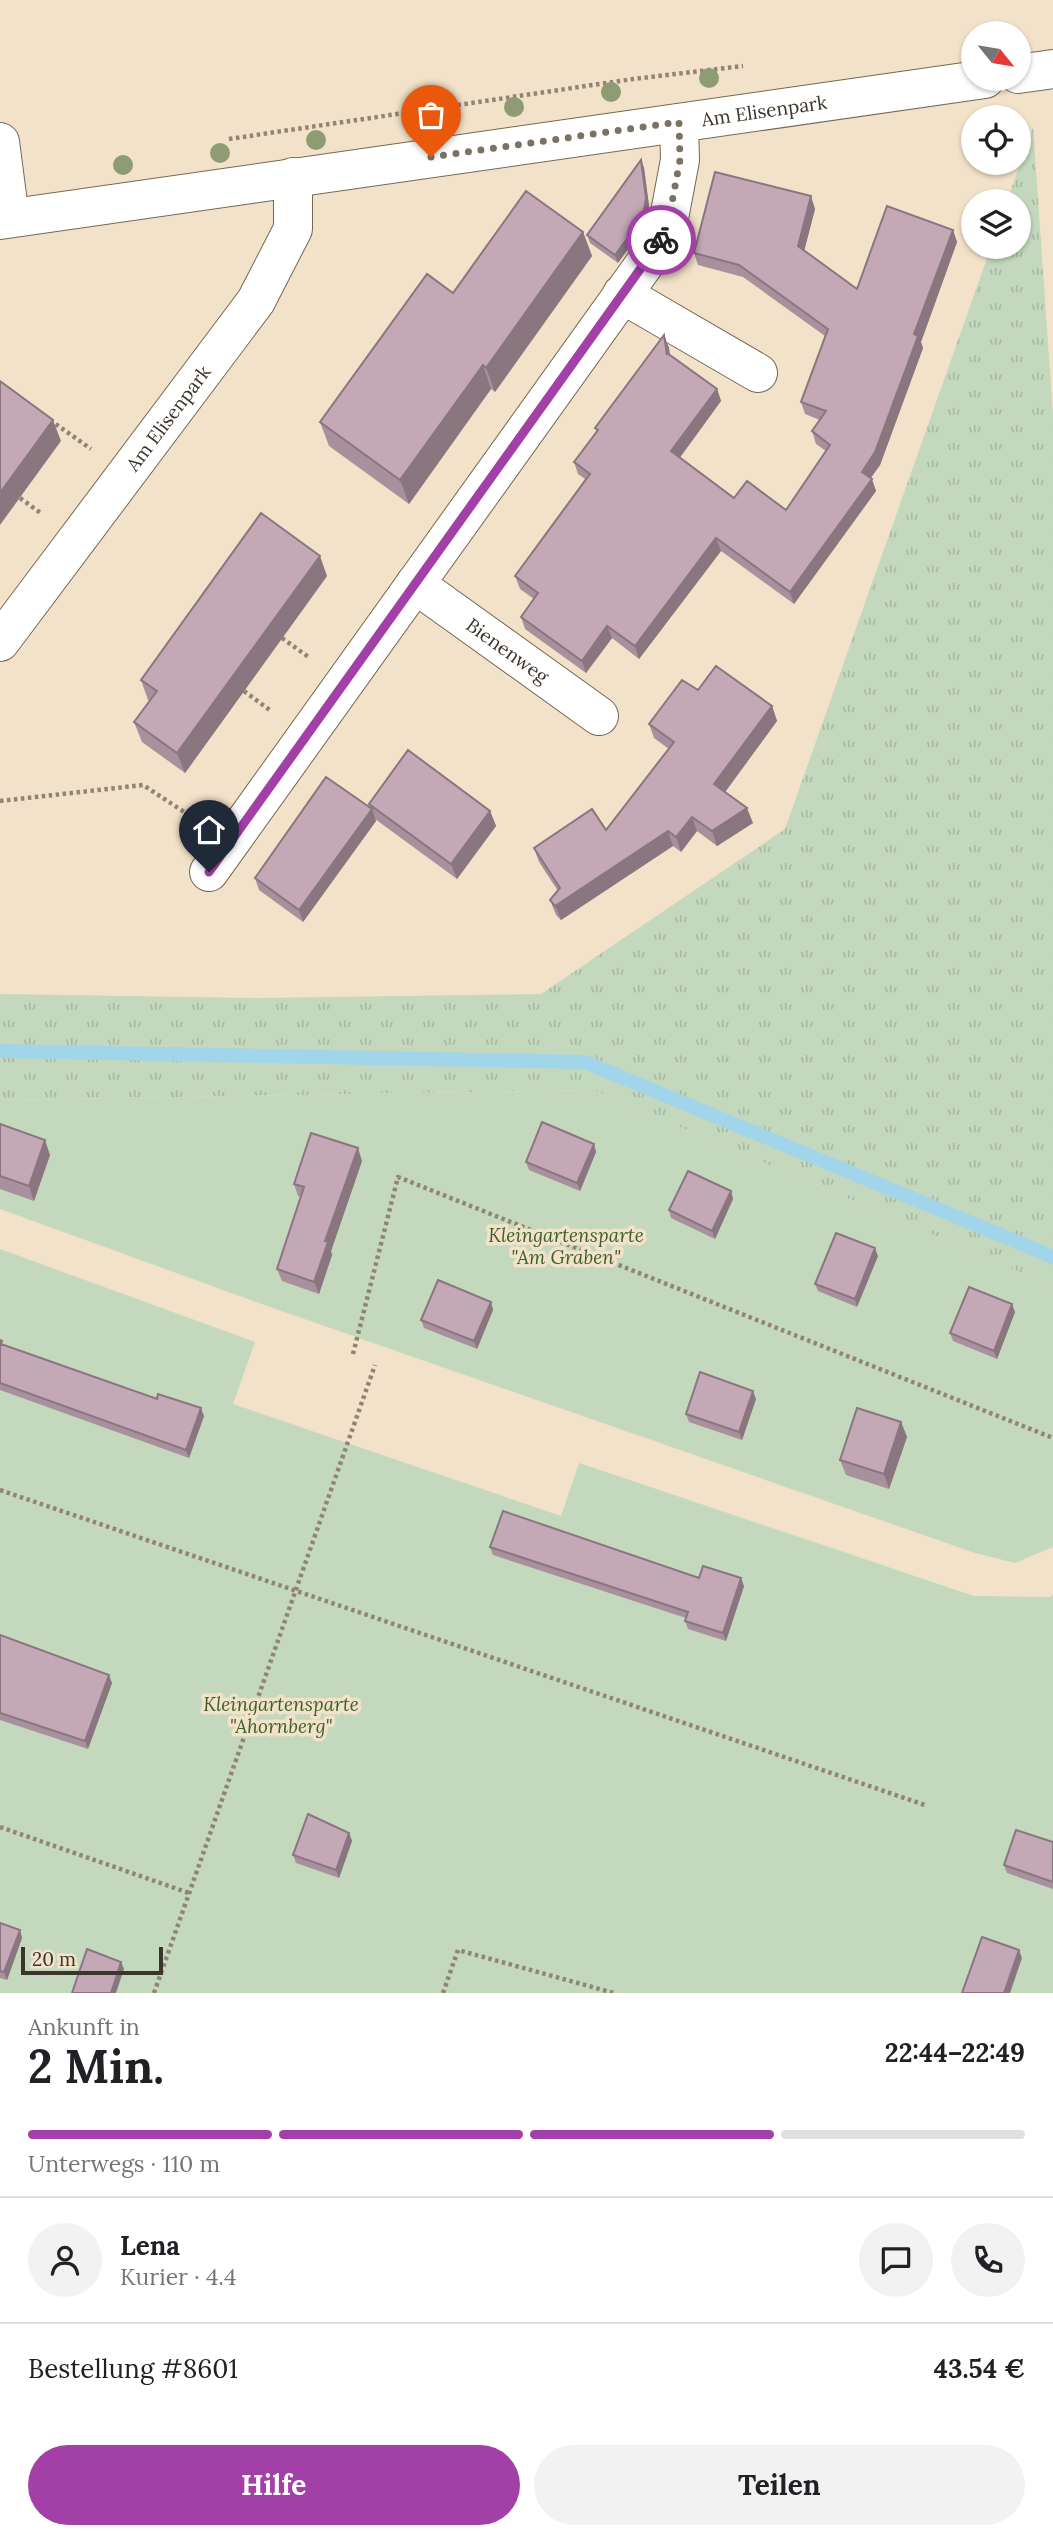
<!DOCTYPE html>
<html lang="de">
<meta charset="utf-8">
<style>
body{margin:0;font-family:Lora,serif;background:#f2f2f2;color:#202124;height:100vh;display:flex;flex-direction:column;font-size:26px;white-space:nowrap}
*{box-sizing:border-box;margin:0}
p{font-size:23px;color:#757577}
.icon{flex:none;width:38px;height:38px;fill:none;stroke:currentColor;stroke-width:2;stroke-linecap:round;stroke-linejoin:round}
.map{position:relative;height:1993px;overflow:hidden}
.drawer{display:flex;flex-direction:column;background:#fff;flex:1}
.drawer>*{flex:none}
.needle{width:46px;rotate:120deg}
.fabs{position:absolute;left:961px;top:21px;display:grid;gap:14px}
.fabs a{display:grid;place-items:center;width:70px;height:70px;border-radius:50%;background:#fff;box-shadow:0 2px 5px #0004;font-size:35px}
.scale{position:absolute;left:21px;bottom:18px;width:142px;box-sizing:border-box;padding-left:7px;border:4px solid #3c352b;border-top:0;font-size:19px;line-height:24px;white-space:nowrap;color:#3c352b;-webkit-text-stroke:5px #f2e2c9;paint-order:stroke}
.pin{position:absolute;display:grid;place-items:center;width:60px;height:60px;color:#fff;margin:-72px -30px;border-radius:50% 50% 50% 0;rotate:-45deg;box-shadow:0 0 7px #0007}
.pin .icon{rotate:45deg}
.courier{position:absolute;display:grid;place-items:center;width:70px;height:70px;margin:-35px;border:5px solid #a240a7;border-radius:50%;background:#fff;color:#222;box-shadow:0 2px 9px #0007}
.head em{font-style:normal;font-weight:800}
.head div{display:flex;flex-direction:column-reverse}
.head{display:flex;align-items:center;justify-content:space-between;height:119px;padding:0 28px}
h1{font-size:46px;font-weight:800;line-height:52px}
.bar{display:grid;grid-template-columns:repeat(4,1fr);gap:10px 7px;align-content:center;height:84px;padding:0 28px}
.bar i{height:9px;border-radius:5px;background:#e0e0e0}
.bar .on{background:#a240a7}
.bar p{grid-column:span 4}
.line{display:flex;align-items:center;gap:18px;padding:0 28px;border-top:2px solid #e0e0e0}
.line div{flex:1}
.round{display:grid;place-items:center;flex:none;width:74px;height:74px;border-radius:37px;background:#f2f2f2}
.button{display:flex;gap:14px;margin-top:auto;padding:14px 28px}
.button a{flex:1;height:80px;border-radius:42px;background:#a240a7;color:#fff;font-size:28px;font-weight:800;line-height:80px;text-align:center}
.button a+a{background:#f2f2f2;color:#202124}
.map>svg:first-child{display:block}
.grass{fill:url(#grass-tufts)}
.garden{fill:#c4d8bd}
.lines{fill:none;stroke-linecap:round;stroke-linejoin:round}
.stream{stroke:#a1d5e9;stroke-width:14}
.minor-casing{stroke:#766851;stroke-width:40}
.path{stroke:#908574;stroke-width:4.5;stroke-dasharray:3.5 3.5;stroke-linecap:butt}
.minor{stroke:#fff;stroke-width:38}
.tree{fill:#8e9b73}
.wall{fill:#a9909d}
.shaded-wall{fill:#89767f}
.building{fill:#c4a8b6;stroke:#89767f;stroke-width:2}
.done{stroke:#7c7262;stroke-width:7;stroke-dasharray:0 12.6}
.route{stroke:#a240a7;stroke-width:9}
.labels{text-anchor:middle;stroke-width:7;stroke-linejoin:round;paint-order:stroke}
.street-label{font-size:19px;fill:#3c352b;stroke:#f2e2c9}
.park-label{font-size:19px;font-style:italic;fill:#3c612d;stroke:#f2e2c9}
</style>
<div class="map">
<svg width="1053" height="1993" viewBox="0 0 1053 1993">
<defs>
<pattern id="grass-tufts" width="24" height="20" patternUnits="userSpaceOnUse" patternTransform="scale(1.75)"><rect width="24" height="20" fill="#c4d8bd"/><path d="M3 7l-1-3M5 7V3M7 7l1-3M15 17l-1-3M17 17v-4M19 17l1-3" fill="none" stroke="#a9baa3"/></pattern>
</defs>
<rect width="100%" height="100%" fill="#f2e2c9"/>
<path class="grass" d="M 1033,127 L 1053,415 L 1053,1286 L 593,1090 L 0,1100 L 0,994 L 258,998 L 541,994 L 785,829 L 991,247 L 1018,247 L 1018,201 L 1007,201 Z"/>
<path class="garden" d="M 593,1090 L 1053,1286 L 1053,1547 L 1015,1563 L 975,1553 L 270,1307 L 0,1209 L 0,1100 Z
M 0,1249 L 255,1342 L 233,1404 L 561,1516 L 579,1463 L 974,1596 L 1049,1597 L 1053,1595 L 1053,1993 L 0,1993 Z"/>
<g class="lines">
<path class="stream" d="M 0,1051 L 585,1062 L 1053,1257"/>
<defs>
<g id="minor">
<path d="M 1018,74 L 1053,69"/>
<path d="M 0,142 L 10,218"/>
<path id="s1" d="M 0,220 L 985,79"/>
<path d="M 622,294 L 758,373"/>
<path id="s2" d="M 415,584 L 599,716"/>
<path id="s3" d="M 0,642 L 256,301 L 293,229 L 293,177"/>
<path d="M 209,872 L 666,234 L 680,160 L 679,123"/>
</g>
</defs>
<use href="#minor" class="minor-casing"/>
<path class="path" d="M 229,139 L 633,79 L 743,66
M 50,420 L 91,449
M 20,498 L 42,514
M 282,638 L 310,658
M 244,691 L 271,711
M 0,801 L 143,785 L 195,819
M 353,1354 L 398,1177 L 1053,1438
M 0,1490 L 925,1805
M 0,1827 L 189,1893
M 154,1993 L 375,1365
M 443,1993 L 458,1950 L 614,1993"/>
<use href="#minor" class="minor"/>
</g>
<g class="tree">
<circle cx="709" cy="78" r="10"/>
<circle cx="611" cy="92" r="10"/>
<circle cx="514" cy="107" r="10"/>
<circle cx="417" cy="124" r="10"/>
<circle cx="316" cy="140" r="10"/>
<circle cx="220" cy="153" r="10"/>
<circle cx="123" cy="165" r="10"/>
</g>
<path class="wall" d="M 641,160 L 644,168 L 649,206 L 645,225 L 618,263 L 590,243 L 587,235 Z
M 815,209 L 804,251 L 857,289 L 953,230 L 957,242 L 921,342 L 923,348 L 880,465 L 871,478 L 876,491 L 794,604 L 721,551 L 639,659 L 612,638 L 586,673 L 525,629 L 521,617 L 534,599 L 520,589 L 515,576 L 585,479 L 578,474 L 574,462 L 597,432 L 595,428 L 664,335 L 669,348 L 670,355 L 717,389 L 721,401 L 680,457 L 734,498 L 786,510 L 826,451 L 816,444 L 812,431 L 820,420 L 805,414 L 801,402 L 825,336 L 743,277 L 698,265 L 694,253 Z
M 583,232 L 592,256 L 495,392 L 491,389 L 409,504 L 329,446 L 320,422 L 453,293 Z
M 327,576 L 185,773 L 142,742 L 134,722 L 150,701 L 148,700 L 141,680 Z
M 698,690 L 772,706 L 777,721 L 725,792 L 753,823 L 717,846 L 697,831 L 681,852 L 673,846 L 561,920 L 556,915 L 550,900 L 558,891 L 539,862 L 534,848 L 606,830 L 669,749 L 654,738 L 649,724 Z
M 369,804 L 490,811 L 496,826 L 457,879 L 375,819 L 376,821 L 303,922 L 259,890 L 255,878 L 371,809 Z
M 0,1124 L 50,1155 L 34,1201 L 0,1189 Z
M 594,1144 L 596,1152 L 580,1191 L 529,1170 L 526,1162 Z
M 362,1161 L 331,1251 L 332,1255 L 319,1294 L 282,1281 L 277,1269 L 301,1197 L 298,1196 L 294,1184 Z
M 731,1191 L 733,1199 L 715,1239 L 671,1218 L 669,1210 Z
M 878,1256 L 857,1307 L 818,1291 L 815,1284 Z
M 491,1302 L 493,1310 L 477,1349 L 424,1328 L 421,1320 Z
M 1015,1312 L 997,1359 L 953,1341 L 950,1333 Z
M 0,1340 L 3,1345 L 204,1416 L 189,1458 L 0,1390 Z
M 756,1399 L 742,1440 L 689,1422 L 686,1414 Z
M 901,1422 L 907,1437 L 889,1489 L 846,1475 L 840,1460 Z
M 490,1547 L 699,1578 L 744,1586 L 726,1641 L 688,1629 L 685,1621 L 686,1618 L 493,1555 Z
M 0,1635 L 112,1683 L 88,1749 L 0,1720 Z
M 349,1833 L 352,1841 L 339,1878 L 296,1863 L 293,1855 Z
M 1053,1842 L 1053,1889 L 1007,1873 L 1004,1865 Z
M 0,1923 L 20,1930 L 22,1938 L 7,1980 L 0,1978 Z"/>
<path class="shaded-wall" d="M 641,160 L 644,168 L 649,206 L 645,225 L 618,263 L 615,255 Z
M 811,196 L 815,209 L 802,259 L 798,246 Z
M 953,230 L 957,242 L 921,342 L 923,348 L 880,465 L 866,484 L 862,472 L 914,334 Z
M 583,232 L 592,256 L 495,392 L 486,368 Z
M 664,335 L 669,348 L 671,367 L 667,355 Z
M 483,365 L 491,389 L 409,504 L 400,480 Z
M 717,389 L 721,401 L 676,463 L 671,451 Z
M 53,420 L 61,441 L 0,525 L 0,493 Z
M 872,479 L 876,491 L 794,604 L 790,592 Z
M 716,538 L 721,551 L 639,659 L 635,646 Z
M 320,556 L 327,576 L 185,773 L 177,753 Z
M 607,626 L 612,638 L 586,673 L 582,661 Z
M 772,706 L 777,721 L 720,799 L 714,784 Z
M 747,808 L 753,823 L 717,846 L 712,831 Z
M 372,809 L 376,821 L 303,922 L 299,910 Z
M 490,811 L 496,826 L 457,879 L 451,864 Z
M 692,817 L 697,831 L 681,852 L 676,837 Z
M 668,831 L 673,846 L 561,920 L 555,906 Z
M 45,1140 L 50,1155 L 34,1201 L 29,1186 Z
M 594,1144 L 596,1152 L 580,1191 L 577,1183 Z
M 358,1148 L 362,1161 L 331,1251 L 332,1255 L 319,1294 L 314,1282 L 325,1241 Z
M 731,1191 L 733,1199 L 715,1239 L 712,1231 Z
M 875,1248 L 878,1256 L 857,1307 L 855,1299 Z
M 491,1302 L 493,1310 L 477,1349 L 474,1341 Z
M 1012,1304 L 1015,1312 L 997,1359 L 994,1351 Z
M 753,1391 L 756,1399 L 742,1440 L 739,1432 Z
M 201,1408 L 204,1416 L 189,1458 L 186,1450 Z
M 901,1422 L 907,1437 L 889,1489 L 884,1474 Z
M 741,1578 L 744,1586 L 726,1641 L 723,1633 Z
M 109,1675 L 112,1683 L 88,1749 L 85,1741 Z
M 349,1833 L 352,1841 L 339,1878 L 336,1870 Z
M 20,1930 L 22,1938 L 7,1980 L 4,1972 Z
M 1019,1950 L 1022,1958 L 1010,1993 L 1004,1993 Z
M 121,1962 L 124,1969 L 116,1993 L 111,1993 Z"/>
<path class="building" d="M 641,160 L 646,198 L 643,217 L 615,255 L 587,235 Z
M 715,172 L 811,196 L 798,246 L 857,289 L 887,206 L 953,230 L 914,334 L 918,336 L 875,452 L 862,472 L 872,479 L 790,592 L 716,538 L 635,646 L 607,626 L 582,661 L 521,617 L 538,593 L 515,576 L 590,474 L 574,462 L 598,430 L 595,428 L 664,335 L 667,355 L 667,353 L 717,389 L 671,451 L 734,498 L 747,481 L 786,510 L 830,445 L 812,431 L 826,411 L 801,402 L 828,329 L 739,265 L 694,253 Z
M 526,191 L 583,232 L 486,368 L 483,365 L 400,480 L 320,422 L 427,274 L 453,293 Z
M 0,381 L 53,420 L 0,493 Z
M 261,513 L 320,556 L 177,753 L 134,722 L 157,691 L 141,680 Z
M 716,666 L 772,706 L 714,784 L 747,808 L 712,831 L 692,817 L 676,837 L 668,831 L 555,906 L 550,900 L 560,888 L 534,848 L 592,809 L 606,830 L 674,742 L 649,724 L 682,680 L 698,690 Z
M 408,750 L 490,811 L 451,864 L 369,804 Z
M 326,777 L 372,809 L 299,910 L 255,878 Z
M 542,1122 L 594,1144 L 577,1183 L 526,1162 Z
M 0,1124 L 45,1140 L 29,1186 L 0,1176 Z
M 311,1133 L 358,1148 L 325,1241 L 328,1242 L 314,1282 L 277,1269 L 304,1187 L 294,1184 Z
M 688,1171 L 731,1191 L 712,1231 L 669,1210 Z
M 836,1233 L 875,1248 L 855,1299 L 815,1284 Z
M 438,1280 L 491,1302 L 474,1341 L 421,1320 Z
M 969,1287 L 1012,1304 L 994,1351 L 950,1333 Z
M 0,1340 L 2,1341 L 1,1344 L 157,1399 L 158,1394 L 201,1408 L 186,1450 L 0,1383 Z
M 700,1372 L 753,1391 L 739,1432 L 686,1414 Z
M 857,1408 L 901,1422 L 884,1474 L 840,1460 Z
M 503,1511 L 699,1578 L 703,1566 L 741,1578 L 723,1633 L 685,1621 L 688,1612 L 490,1547 Z
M 0,1635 L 109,1675 L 85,1741 L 0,1713 Z
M 308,1814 L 349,1833 L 336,1870 L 293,1855 Z
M 1016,1830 L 1053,1842 L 1053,1882 L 1004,1865 Z
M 0,1923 L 20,1930 L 4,1972 L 0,1971 Z
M 982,1937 L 1019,1950 L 1004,1993 L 962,1993 Z
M 87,1949 L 121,1962 L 111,1993 L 72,1993 Z"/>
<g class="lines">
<path class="done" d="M 431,157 L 679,122 L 680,160 L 666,234 L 661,240"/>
<path class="route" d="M 209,872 L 661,240"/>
</g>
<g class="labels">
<g class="street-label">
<text dy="7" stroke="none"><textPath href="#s1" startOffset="772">Am Elisenpark</textPath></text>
<text dy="7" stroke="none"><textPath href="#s3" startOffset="280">Am Elisenpark</textPath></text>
<text dy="7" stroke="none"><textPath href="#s2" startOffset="114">Bienenweg</textPath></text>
</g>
<g class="park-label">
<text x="566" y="1242">Kleingartensparte<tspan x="566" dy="22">"Am Graben"</tspan></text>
<text x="281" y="1711">Kleingartensparte<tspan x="281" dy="22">"Ahornberg"</tspan></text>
</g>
</g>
</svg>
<div class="fabs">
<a><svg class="needle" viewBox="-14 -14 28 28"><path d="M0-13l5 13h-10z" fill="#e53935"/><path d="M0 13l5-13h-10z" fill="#757577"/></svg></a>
<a><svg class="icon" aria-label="locate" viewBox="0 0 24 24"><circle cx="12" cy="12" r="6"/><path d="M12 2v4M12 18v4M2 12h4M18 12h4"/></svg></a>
<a><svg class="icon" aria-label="layers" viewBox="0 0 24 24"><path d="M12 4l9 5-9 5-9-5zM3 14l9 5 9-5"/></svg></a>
</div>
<div class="scale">20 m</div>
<div class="pin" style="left:431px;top:157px;background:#ea580c"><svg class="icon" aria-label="bag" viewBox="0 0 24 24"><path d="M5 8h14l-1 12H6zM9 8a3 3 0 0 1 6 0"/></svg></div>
<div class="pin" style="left:209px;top:872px;background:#1f2937"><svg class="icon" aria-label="home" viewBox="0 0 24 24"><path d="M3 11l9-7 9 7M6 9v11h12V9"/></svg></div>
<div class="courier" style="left:661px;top:240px"><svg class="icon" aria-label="bike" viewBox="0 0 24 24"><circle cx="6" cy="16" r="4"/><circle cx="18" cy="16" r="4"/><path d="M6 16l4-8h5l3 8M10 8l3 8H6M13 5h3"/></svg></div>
</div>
<section class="drawer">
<div class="head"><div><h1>2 Min.</h1><p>Ankunft in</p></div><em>22:44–22:49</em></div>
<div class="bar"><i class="on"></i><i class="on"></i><i class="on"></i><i></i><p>Unterwegs · 110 m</p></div>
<div class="line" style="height:126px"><a class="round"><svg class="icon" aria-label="person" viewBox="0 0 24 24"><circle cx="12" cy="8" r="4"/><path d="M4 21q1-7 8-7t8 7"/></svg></a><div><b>Lena</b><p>Kurier · 4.4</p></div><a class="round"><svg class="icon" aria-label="chat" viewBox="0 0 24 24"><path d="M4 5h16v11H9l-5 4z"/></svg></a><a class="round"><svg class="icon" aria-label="phone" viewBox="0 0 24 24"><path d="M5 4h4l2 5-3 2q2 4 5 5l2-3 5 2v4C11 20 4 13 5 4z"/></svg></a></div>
<div class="line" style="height:91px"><div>Bestellung #8601</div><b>43.54 €</b></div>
<div class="button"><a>Hilfe</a><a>Teilen</a></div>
</section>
